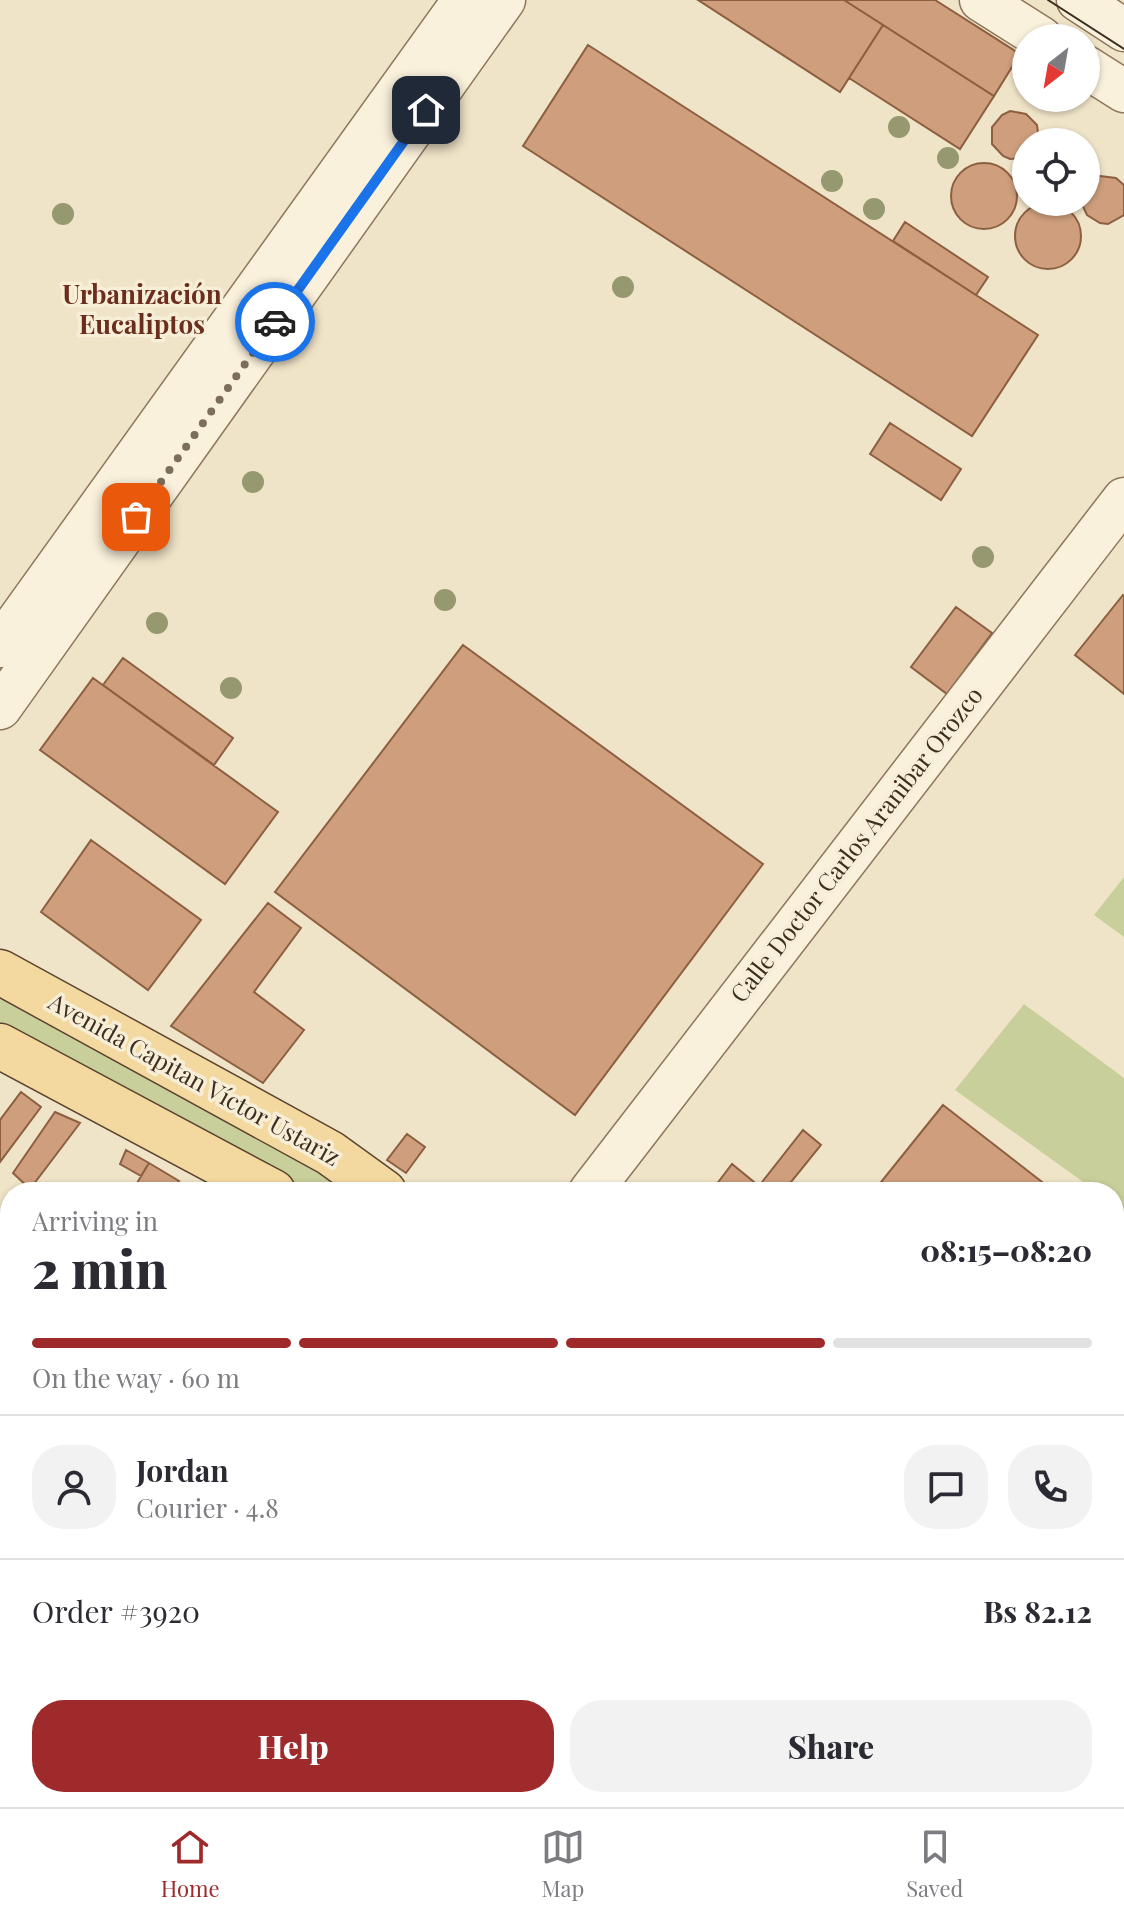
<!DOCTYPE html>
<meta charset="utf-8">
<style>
body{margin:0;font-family:"Playfair Display",serif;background:#f2f2f3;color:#2b2b33;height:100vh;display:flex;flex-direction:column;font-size:30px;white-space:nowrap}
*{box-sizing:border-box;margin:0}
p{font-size:26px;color:#7c7c81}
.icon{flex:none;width:44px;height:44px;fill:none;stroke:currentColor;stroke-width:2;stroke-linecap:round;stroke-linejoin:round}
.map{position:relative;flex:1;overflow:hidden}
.side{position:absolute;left:0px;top:1182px;width:1124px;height:626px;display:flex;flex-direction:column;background:#fff;border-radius:32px 32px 0 0;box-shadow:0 2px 6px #0004}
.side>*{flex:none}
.needle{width:52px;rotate:211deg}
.buttons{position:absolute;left:1012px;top:24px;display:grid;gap:16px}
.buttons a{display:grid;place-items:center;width:88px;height:88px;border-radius:50%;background:#fff;box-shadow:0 2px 6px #0004;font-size:40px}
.pin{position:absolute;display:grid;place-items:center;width:68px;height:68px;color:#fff;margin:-34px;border-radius:16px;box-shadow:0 4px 12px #0006}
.courier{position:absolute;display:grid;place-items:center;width:80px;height:80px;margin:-40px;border:6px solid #1a73e8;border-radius:50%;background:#fff;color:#222;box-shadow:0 2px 10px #0007}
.summary em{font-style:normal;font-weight:800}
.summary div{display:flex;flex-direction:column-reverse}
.summary{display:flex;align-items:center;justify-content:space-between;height:136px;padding:0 32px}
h1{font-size:52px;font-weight:800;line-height:60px}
.bar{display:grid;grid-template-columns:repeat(4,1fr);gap:12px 8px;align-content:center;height:96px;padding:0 32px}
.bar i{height:10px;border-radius:6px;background:#e1e1e2}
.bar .current{background:#9e2a2b}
.bar p{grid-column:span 4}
.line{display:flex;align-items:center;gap:20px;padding:0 32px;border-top:2px solid #e1e1e2}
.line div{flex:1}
.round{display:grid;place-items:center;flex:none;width:84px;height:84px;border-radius:32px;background:#f2f2f3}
.action{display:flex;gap:16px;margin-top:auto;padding:16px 32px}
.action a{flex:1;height:92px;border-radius:32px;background:#9e2a2b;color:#fff;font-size:32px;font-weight:800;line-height:92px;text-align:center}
.action a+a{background:#f2f2f3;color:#2b2b33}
.tab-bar{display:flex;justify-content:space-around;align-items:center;height:112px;border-top:2px solid #e1e1e2;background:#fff;font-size:22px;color:#7c7c81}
.tab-bar a{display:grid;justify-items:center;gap:4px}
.tab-bar .current{color:#9e2a2b}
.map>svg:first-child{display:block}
.green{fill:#c9cf9b}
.building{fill:#cf9f7d;stroke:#8d5f41;stroke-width:2}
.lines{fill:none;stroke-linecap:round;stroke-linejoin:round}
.minor-casing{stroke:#8d765c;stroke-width:45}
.major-casing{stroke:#5b4430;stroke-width:47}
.minor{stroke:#faf1dc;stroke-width:42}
.major{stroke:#f3d9a0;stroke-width:44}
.tram{stroke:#3d2e20;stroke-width:2}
.tree{fill:#96986f}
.done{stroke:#7c6e5b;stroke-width:8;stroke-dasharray:0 14.4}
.route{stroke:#1a73e8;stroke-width:10}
.labels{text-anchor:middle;stroke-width:7;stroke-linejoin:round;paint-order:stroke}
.street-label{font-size:24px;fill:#3d2e20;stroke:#f7eed8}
.neighbourhood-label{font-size:26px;font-weight:bold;fill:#6b2e1e;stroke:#f7eed8}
</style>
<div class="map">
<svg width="1124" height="1807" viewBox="0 0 1124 1807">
<rect width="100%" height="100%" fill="#f0e4c8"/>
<path class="green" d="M 1124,877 L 1124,937 L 1094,915 Z
M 0,993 L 357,1192 L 310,1192 L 0,1026 Z
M 1024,1004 L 1124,1078 L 1124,1211 L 1114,1204 L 1114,1192 L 1097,1192 L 955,1090 Z"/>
<path class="building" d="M 698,0 L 844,0 L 883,25 L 840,92 Z
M 844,0 L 935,0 L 1020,54 L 994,96 Z
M 883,25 L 994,96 L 960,149 L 849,78 Z
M 588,45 L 1038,335 L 972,436 L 523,146 Z
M 1010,111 L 1026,114 L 1037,125 L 1039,141 L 1026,142 L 1025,158 L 1010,159 L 1003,156 L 992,144 L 992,127 L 1002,115 Z
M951 196a33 33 0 1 1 66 0a33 33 0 1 1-66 0Z
M 1100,176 L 1116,178 L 1124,185 L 1124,215 L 1108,224 L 1100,223 L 1087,215 L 1081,202 L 1086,202 L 1086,185 Z
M1015 236a33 33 0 1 1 66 0a33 33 0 1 1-66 0Z
M 905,222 L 988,277 L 976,295 L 893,241 Z
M 890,423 L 961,469 L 941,500 L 870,454 Z
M 1123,595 L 1124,596 L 1124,694 L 1075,655 Z
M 956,607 L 992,633 L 947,694 L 911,667 Z
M 463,645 L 763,864 L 575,1115 L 275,892 Z
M 123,658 L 233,738 L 214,765 L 103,685 Z
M 93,678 L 278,812 L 225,884 L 40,750 Z
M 91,840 L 201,920 L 148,990 L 41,912 Z
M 268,903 L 301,928 L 254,992 L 304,1030 L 263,1083 L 171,1026 Z
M 21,1092 L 41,1107 L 0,1162 L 0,1120 Z
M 943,1105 L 1055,1192 L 873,1192 Z
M 55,1112 L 80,1123 L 30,1189 L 13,1173 Z
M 803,1130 L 821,1145 L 783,1192 L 725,1192 L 716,1185 L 732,1164 L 759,1186 Z
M 407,1134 L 425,1147 L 406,1173 L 387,1160 Z
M 126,1150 L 149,1163 L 141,1176 L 120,1164 Z
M 149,1163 L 179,1181 L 170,1192 L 156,1192 L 137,1183 Z
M 1114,1238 L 1124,1246 L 1124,1326 L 1114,1339 Z
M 0,1314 L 10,1321 L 10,1369 L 0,1384 Z
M 3,1499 L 10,1505 L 10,1529 L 0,1541 L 0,1504 Z
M 308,1798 L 342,1798 L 353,1807 L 319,1807 Z
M 340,1798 L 366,1798 L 359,1807 L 352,1807 Z
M 377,1798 L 431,1798 L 423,1807 L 369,1807 Z
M 440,1798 L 491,1798 L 496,1802 L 492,1807 L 436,1807 L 442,1799 Z
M 613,1798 L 645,1798 L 637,1807 L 623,1807 Z
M 738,1798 L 765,1798 L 756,1807 L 747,1807 Z
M 1034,1798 L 1060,1798 L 1071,1807 L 1045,1807 Z"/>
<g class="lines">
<defs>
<path id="minor" d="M 981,0 L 1041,38
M 1078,0 L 1124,30
M 1086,67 L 1124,91
M 0,646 L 464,0
M 0,708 L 504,0
M 590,1192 L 1124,499
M 1114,1424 L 1124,1413
M 0,1429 L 10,1436
M 585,1798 L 600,1807
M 239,1807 L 247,1798"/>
<path id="major" d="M 0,972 L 330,1153 L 384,1192
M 0,1046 L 273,1192
M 1114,1721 L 1124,1729
M 1114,1796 L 1124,1803"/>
</defs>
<use href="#minor" class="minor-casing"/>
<use href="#major" class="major-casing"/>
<use href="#minor" class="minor"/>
<use href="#major" class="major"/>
<path class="tram" d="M 1048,0 L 1124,49"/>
</g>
<g class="tree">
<circle cx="899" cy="127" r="11"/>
<circle cx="948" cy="158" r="11"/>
<circle cx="832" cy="181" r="11"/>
<circle cx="874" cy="209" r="11"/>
<circle cx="63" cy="214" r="11"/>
<circle cx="623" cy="287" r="11"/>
<circle cx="253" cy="482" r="11"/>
<circle cx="983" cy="557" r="11"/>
<circle cx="445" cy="600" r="11"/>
<circle cx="157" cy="623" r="11"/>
<circle cx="231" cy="688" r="11"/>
</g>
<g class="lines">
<path class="done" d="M 136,517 L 275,322"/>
<path class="route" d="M 275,322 L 426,110"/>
</g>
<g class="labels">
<g class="street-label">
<text transform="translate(857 845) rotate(-52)" y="8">Calle Doctor Carlos Aranibar Orozco</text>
<text transform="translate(194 1080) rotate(29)" y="8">Avenida Capitan Víctor Ustariz</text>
</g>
<g class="neighbourhood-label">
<text x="142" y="304">Urbanización<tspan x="142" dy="30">Eucaliptos</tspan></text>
</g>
</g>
</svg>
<div class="buttons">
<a><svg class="needle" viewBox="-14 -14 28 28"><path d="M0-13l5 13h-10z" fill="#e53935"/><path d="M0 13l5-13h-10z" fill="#7c7c81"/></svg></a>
<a><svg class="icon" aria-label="locate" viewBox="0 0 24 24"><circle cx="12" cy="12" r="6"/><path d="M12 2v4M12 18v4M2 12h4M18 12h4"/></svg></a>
</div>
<div class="pin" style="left:136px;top:517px;background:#ea580c"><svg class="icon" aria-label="bag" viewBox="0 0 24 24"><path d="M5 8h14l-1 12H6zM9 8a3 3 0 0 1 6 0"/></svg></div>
<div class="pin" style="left:426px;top:110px;background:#1f2937"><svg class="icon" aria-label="home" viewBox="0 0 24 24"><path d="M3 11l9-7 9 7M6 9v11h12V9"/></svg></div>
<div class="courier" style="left:275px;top:322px"><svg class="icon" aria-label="car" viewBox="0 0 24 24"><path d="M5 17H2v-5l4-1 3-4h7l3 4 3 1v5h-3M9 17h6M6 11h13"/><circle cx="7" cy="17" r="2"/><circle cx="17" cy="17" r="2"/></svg></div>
<section class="side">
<div class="summary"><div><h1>2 min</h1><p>Arriving in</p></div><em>08:15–08:20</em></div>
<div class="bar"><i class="current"></i><i class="current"></i><i class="current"></i><i></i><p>On the way · 60 m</p></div>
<div class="line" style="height:144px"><a class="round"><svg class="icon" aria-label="person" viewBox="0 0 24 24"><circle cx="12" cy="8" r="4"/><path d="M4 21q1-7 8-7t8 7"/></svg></a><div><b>Jordan</b><p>Courier · 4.8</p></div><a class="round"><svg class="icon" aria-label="chat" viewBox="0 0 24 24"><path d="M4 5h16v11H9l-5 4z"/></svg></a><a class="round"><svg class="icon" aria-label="phone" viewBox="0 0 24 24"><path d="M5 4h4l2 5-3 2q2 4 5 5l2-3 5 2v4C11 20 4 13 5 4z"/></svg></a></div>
<div class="line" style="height:104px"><div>Order #3920</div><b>Bs 82.12</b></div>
<div class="action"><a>Help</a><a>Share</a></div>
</section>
</div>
<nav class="tab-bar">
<a class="current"><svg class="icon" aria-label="home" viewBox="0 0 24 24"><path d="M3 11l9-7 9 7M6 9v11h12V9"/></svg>Home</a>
<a><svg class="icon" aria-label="map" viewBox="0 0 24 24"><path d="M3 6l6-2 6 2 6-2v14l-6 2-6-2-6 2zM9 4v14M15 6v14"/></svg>Map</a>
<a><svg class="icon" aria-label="saved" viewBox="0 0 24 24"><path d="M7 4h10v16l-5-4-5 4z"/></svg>Saved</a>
</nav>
